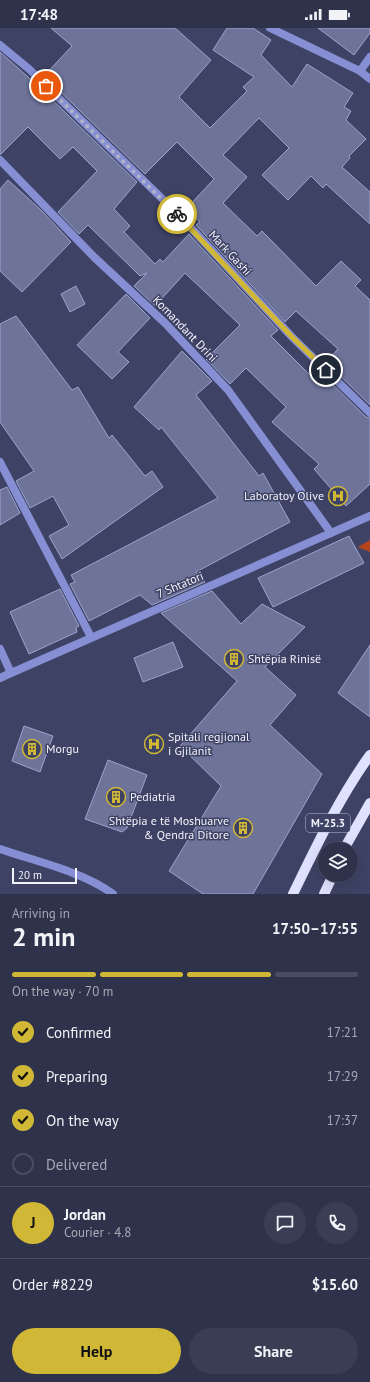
<!DOCTYPE html>
<meta charset="utf-8">
<style>
body{margin:0;font-family:"PT Sans",sans-serif;background:#3a3e55;color:#f1f3f6;height:100vh;display:flex;flex-direction:column;font-size:15px;white-space:nowrap}
*{box-sizing:border-box;margin:0}
p{font-size:13px;color:#a7aab5}
.icon{flex:none;width:22px;height:22px;fill:none;stroke:currentColor;stroke-width:2;stroke-linecap:round;stroke-linejoin:round}
.map{position:relative;height:866px;overflow:hidden}
.panel{display:flex;flex-direction:column;background:#2e324b;flex:1}
.panel>*{flex:none}
.controls{position:absolute;left:318px;top:814px;display:grid;gap:8px}
.controls a{display:grid;place-items:center;width:40px;height:40px;border-radius:50%;background:#2e324b;box-shadow:0 4px 16px #0002,0 0 0 1px #494d63;font-size:20px}
.scale{position:absolute;left:12px;bottom:10px;width:65px;box-sizing:border-box;padding-left:4px;border:2px solid #f1f3fb;border-top:0;font-size:11px;line-height:14px;white-space:nowrap;color:#f1f3fb;-webkit-text-stroke:3px #3e4264;paint-order:stroke}
.pin{position:absolute;display:grid;place-items:center;width:34px;height:34px;color:#fff;margin:-17px;border:2px solid #fff;border-radius:50%;box-shadow:0 1px 4px #0007}
.courier{position:absolute;display:grid;place-items:center;width:40px;height:40px;margin:-20px;border:3px solid #d0b736;border-radius:50%;background:#fff;color:#222;box-shadow:0 1px 5px #0007}
.overview em{font-style:normal;font-weight:800}
.overview div{display:flex;flex-direction:column-reverse}
.overview{display:flex;align-items:center;justify-content:space-between;height:68px;padding:0 12px}
h1{font-size:26px;font-weight:800;line-height:30px}
.bar{display:grid;grid-template-columns:repeat(4,1fr);gap:6px 4px;align-content:center;height:48px;padding:0 12px}
.bar i{height:5px;border-radius:3px;background:#494d63}
.bar .selected{background:#d0b736}
.bar p{grid-column:span 4}
.line{display:flex;align-items:center;gap:10px;padding:0 12px;border-top:1px solid #494d63}
.line div{flex:1}
.round{display:grid;place-items:center;flex:none;width:42px;height:42px;border-radius:21px;background:#3a3e55}
ol{padding:0 12px;list-style:none}
li{display:flex;align-items:center;gap:12px;height:44px}
li p{margin-inline-start:auto}
li .icon{padding:4px;border-radius:50%;background:#d0b736;color:#111;stroke-width:4}
li:last-child{color:#a7aab5}
li i{width:22px;height:22px;border:2px solid #494d63;border-radius:50%}
.action{display:flex;gap:8px;margin-top:auto;padding:8px 12px}
.action a{flex:1;height:46px;border-radius:24px;background:#d0b736;color:#111;font-size:16px;font-weight:800;line-height:46px;text-align:center}
.action a+a{background:#3a3e55;color:#f1f3f6}
.status{display:flex;justify-content:space-between;align-items:center;height:28px;padding:0 20px;background:#2e324b;direction:ltr}
.status svg{height:11px;fill:currentColor}
.map>svg:first-child{display:block}
.forest{fill:url(#forest-crowns)}
.building{fill:#6d7399;stroke:#9da3cc}
.lines{fill:none;stroke-linecap:round;stroke-linejoin:round}
.minor{stroke:#868fd3;stroke-width:8}
.tertiary{stroke:#868fd3;stroke-width:8}
.primary{stroke:#dee2fe;stroke-width:10}
.done{stroke:#b2b5c6;stroke-width:4;stroke-dasharray:0 7.2}
.route{stroke:#d0b736;stroke-width:5}
.labels{text-anchor:middle;stroke-width:3;stroke-linejoin:round;paint-order:stroke}
.shield{fill:#3e4264;stroke:#bbbece;stroke-width:1}
.shield-label{font-size:11px;font-weight:bold;fill:#f1f3fb}
.street-label{font-size:12px;fill:#f1f3fb;stroke:#3e4264}
.poi-label{font-size:12px;fill:#f1f3fb;stroke:#3e4264;text-anchor:start}
</style>
<div class="status"><b>17:48</b><svg viewBox="0 0 49 12"><path d="M0 12V9h3v3zM5 12V6h3v6zM10 12V3h3v9zM15 12V0h3v12zM26 1h20v11H26zM47 4h2v5h-2z"/></svg></div>
<div class="map">
<svg width="370" height="866" viewBox="0 0 370 866">
<defs>
<pattern id="forest-crowns" width="20" height="18" patternUnits="userSpaceOnUse"><rect width="20" height="18" fill="#b5431c"/><path d="M2 6a3 3 0 1 1 6 0M12 15a3 3 0 1 1 6 0" fill="none" stroke="#c36849"/></pattern>
</defs>
<rect width="100%" height="100%" fill="#3e4264"/>
<path class="forest" d="M 370,512 L 370,524 L 358,519 Z"/>
<path class="building" d="M 51,0 L 175,0 L 211,32 L 179,69 L 210,100 L 247,63 L 243,59 L 254,49 L 213,22 L 227,0 L 253,0 L 271,12 L 261,27 L 292,59 L 307,36 L 353,65 L 344,79 L 351,83 L 346,92 L 366,111 L 349,128 L 350,130 L 342,139 L 370,164 L 370,196 L 326,156 L 323,160 L 311,148 L 288,172 L 262,147 L 289,120 L 259,90 L 223,127 L 247,149 L 223,175 L 257,208 L 262,203 L 316,258 L 341,233 L 361,252 L 355,258 L 370,272 L 370,377 L 326,334 L 338,321 L 296,283 L 285,294 L 196,197 L 200,194 L 186,181 L 214,151 L 177,114 L 145,146 L 44,48 L 72,18 Z
M 318,0 L 370,0 L 370,5 L 354,27 Z
M 0,24 L 36,56 L 137,154 L 114,181 L 130,198 L 124,204 L 155,236 L 160,231 L 163,234 L 189,206 L 278,302 L 271,308 L 312,349 L 319,343 L 366,389 L 370,390 L 370,456 L 346,478 L 314,441 L 319,436 L 272,394 L 286,379 L 246,340 L 230,356 L 206,331 L 240,297 L 185,245 L 155,278 L 134,258 L 147,245 L 140,248 L 88,197 L 79,206 L 58,184 L 97,143 L 73,119 L 60,131 L 28,99 L 0,127 Z
M 8,152 L 41,182 L 71,214 L 22,264 L 0,243 L 0,161 Z
M 76,258 L 85,276 L 70,284 L 61,266 Z
M 126,266 L 150,290 L 118,324 L 129,334 L 112,351 L 77,317 Z
M 16,288 L 72,362 L 78,359 L 109,410 L 112,407 L 145,448 L 152,443 L 163,459 L 62,531 L 49,508 L 69,497 L 53,468 L 30,480 L 16,453 L 34,443 L 0,394 L 0,296 Z
M 182,323 L 212,353 L 196,367 L 259,448 L 263,445 L 290,494 L 196,544 L 205,554 L 152,577 L 140,567 L 89,593 L 70,556 L 75,554 L 71,547 L 218,470 L 161,399 L 159,402 L 134,379 Z
M 7,459 L 20,485 L 0,497 L 0,462 Z
M 349,508 L 364,535 L 273,579 L 258,550 Z
M 60,561 L 79,598 L 76,600 L 77,604 L 29,626 L 10,584 Z
M 212,563 L 241,596 L 262,576 L 305,599 L 265,639 L 296,667 L 270,697 L 322,746 L 253,866 L 203,866 L 169,843 L 221,758 L 180,718 L 237,653 L 161,585 Z
M 173,614 L 183,639 L 143,654 L 134,630 Z
M 370,617 L 370,689 L 338,665 Z
M 24,698 L 53,708 L 40,744 L 12,733 Z
M 108,732 L 147,747 L 127,800 L 122,804 L 85,791 Z"/>
<g class="lines">
<path class="minor" d="M 0,17 L 29,41 L 182,190 L 292,309 L 370,385
M 360,43 L 370,29
M 0,132 L 94,229 L 165,295 L 228,362 L 331,505
M 0,434 L 91,609
M 0,650 L 11,645
M 0,821 C 35,833 84,844 113,866"/>
<path class="tertiary" d="M 270,0 L 360,43 L 370,51
M 0,621 L 11,645 L 370,488"/>
<path class="primary" d="M 344,821 L 370,775
M 293,866 C 316,819 339,770 370,727
M 324,866 L 333,847"/>
</g>
<g class="lines">
<path class="done" d="M 46,58 L 177,186"/>
<path class="route" d="M 177,186 L 292,309 L 326,342"/>
</g>
<defs>
<symbol id="hospital-ring" viewBox="-11 -11 22 22"><circle r="9.5" fill="#3e4264" stroke="#d0b736" stroke-width="1.5"/><path d="M-5-5h3v3.5h4V-5h3V5h-3V1.5h-4V5h-3Z" fill="#d0b736"/></symbol>
<symbol id="building-ring" viewBox="-11 -11 22 22"><circle r="9.5" fill="#3e4264" stroke="#d0b736" stroke-width="1.5"/><path d="M-4-6H4V6H1V3H-1V6H-4ZM-2.5-4.3h1.7v1.8h-1.7ZM.8-4.3h1.7v1.8H.8ZM-2.5-1h1.7V.8h-1.7ZM.8-1h1.7V.8H.8Z" fill="#d0b736"/></symbol>
</defs>
<g fill-rule="evenodd">
<use href="#hospital-ring" x="327" y="457" width="22" height="22"/>
<use href="#building-ring" x="223" y="620" width="22" height="22"/>
<use href="#hospital-ring" x="143" y="705" width="22" height="22"/>
<use href="#building-ring" x="21" y="710" width="22" height="22"/>
<use href="#building-ring" x="105" y="758" width="22" height="22"/>
<use href="#building-ring" x="232" y="789" width="22" height="22"/>
</g>
<g class="labels">
<rect class="shield" x="306" y="786" width="44" height="18" rx="3"/>
<g class="shield-label">
<text x="328" y="799">M-25.3</text>
</g>
<g class="street-label">
<text transform="translate(230 225) rotate(47)" y="4">Mark Gashi</text>
<text transform="translate(185 301) rotate(46)" y="4">Komandant Drini</text>
<text transform="translate(180 557) rotate(-23)" y="4">7 Shtatori</text>
</g>
<g class="poi-label">
<text x="324" y="472" text-anchor="end">Laboratoy Olive</text>
<text x="248" y="635">Shtëpia Rinisë</text>
<text x="168" y="713">Spitali regjional<tspan x="168" dy="14">i Gjilanit</tspan></text>
<text x="46" y="725">Morgu</text>
<text x="130" y="773">Pediatria</text>
<text x="229" y="797" text-anchor="end">Shtëpia e të Moshuarve<tspan x="229" dy="14">&amp; Qendra Ditore</tspan></text>
</g>
</g>
</svg>
<div class="controls">
<a><svg class="icon" aria-label="layers" viewBox="0 0 24 24"><path d="M12 4l9 5-9 5-9-5zM3 14l9 5 9-5"/></svg></a>
</div>
<div class="scale">20 m</div>
<div class="pin" style="left:46px;top:58px;background:#ea580c"><svg class="icon" aria-label="bag" viewBox="0 0 24 24"><path d="M5 8h14l-1 12H6zM9 8a3 3 0 0 1 6 0"/></svg></div>
<div class="pin" style="left:326px;top:342px;background:#1f2937"><svg class="icon" aria-label="home" viewBox="0 0 24 24"><path d="M3 11l9-7 9 7M6 9v11h12V9"/></svg></div>
<div class="courier" style="left:177px;top:186px"><svg class="icon" aria-label="bike" viewBox="0 0 24 24"><circle cx="6" cy="16" r="4"/><circle cx="18" cy="16" r="4"/><path d="M6 16l4-8h5l3 8M10 8l3 8H6M13 5h3"/></svg></div>
</div>
<section class="panel">
<div class="overview"><div><h1>2 min</h1><p>Arriving in</p></div><em>17:50–17:55</em></div>
<div class="bar"><i class="selected"></i><i class="selected"></i><i class="selected"></i><i></i><p>On the way · 70 m</p></div>
<ol>
<li><svg class="icon" aria-label="check" viewBox="0 0 24 24"><path d="M5 12l5 5 9-10"/></svg>Confirmed<p>17:21</p></li>
<li><svg class="icon" aria-label="check" viewBox="0 0 24 24"><path d="M5 12l5 5 9-10"/></svg>Preparing<p>17:29</p></li>
<li><svg class="icon" aria-label="check" viewBox="0 0 24 24"><path d="M5 12l5 5 9-10"/></svg>On the way<p>17:37</p></li>
<li><i></i>Delivered</li>
</ol>
<div class="line" style="height:72px"><b class="round" style="background:#d0b736;color:#111">J</b><div><b>Jordan</b><p>Courier · 4.8</p></div><a class="round"><svg class="icon" aria-label="chat" viewBox="0 0 24 24"><path d="M4 5h16v11H9l-5 4z"/></svg></a><a class="round"><svg class="icon" aria-label="phone" viewBox="0 0 24 24"><path d="M5 4h4l2 5-3 2q2 4 5 5l2-3 5 2v4C11 20 4 13 5 4z"/></svg></a></div>
<div class="line" style="height:52px"><div>Order #8229</div><b>$15.60</b></div>
<div class="action"><a>Help</a><a>Share</a></div>
</section>
